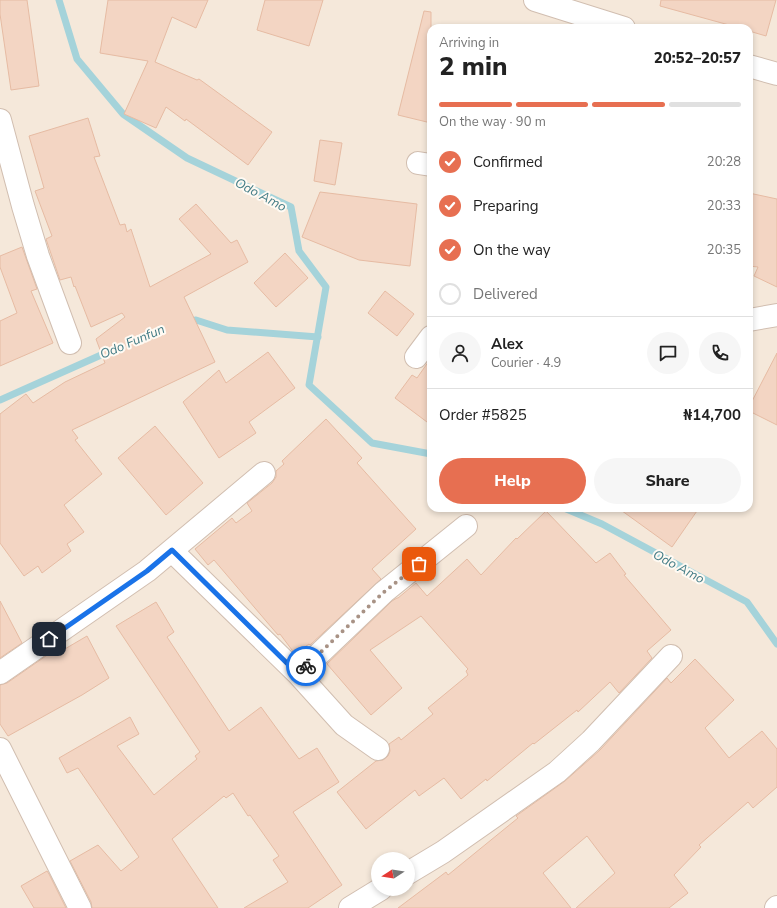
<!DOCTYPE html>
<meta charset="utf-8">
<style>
body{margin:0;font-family:"Nunito Sans",sans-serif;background:#f6f6f6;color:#222;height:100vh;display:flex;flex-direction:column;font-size:15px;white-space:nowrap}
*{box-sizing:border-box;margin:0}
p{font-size:13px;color:#767676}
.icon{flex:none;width:22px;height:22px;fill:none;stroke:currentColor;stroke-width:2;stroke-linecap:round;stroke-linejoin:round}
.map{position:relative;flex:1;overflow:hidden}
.sheet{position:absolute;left:427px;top:24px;width:326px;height:488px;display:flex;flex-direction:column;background:#fff;border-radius:12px;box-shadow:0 2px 6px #0003}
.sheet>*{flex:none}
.needle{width:26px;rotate:258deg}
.controls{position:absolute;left:371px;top:852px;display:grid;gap:8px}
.controls a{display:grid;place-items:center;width:44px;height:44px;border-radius:50%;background:#fff;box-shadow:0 2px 6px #0003;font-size:20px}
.pin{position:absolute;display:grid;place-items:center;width:34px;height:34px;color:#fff;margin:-17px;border-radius:8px;box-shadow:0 2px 6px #0006}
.courier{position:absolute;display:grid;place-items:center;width:40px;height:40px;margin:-20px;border:3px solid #1a73e8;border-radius:50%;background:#fff;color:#222;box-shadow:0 1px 5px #0007}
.head em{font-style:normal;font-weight:800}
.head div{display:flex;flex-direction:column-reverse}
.head{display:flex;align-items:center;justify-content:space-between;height:68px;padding:0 12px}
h1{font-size:26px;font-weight:800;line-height:30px}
.bar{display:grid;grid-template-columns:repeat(4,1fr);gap:6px 4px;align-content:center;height:48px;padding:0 12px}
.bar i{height:5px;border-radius:3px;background:#e0e0e0}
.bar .active{background:#e76f51}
.bar p{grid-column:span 4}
.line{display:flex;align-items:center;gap:10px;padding:0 12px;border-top:1px solid #e0e0e0}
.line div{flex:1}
.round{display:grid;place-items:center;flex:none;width:42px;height:42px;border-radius:21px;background:#f6f6f6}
ol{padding:0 12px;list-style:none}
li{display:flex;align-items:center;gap:12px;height:44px}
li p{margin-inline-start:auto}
li .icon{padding:4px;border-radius:50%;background:#e76f51;color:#fff;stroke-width:4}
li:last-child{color:#767676}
li i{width:22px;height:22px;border:2px solid #e0e0e0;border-radius:50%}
.primary-button{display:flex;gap:8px;margin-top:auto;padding:8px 12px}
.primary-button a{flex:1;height:46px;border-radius:24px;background:#e76f51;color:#fff;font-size:16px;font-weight:800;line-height:46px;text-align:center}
.primary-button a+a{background:#f6f6f6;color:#222}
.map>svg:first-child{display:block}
.residential{fill:#f5e8da;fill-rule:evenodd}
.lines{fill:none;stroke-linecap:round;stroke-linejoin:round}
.stream{stroke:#a5d3da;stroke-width:7}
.building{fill:#f3d5c3;stroke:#e6bba3}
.minor-casing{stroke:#d1beb0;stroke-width:24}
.minor{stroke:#fff;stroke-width:22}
.done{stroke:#a89285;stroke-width:4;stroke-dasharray:0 7.2}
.route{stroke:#1a73e8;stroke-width:5}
.labels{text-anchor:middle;stroke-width:4;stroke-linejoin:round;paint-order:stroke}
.water-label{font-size:13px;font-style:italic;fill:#437c86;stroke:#fffaf3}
</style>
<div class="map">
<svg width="777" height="908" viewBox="0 0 777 908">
<rect width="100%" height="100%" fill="#fdf6ec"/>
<path class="residential" d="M 0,0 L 777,0 L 777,908 L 0,908 ZM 431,28 L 749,28 L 749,508 L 431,508 ZM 378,859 L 408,859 L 408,889 L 378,889 Z"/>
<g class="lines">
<path class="stream" d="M 59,0 L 77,59 L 123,114 L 187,158 L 291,207 L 299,251 L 326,287 L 309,385 L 372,443 L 431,454
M 186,322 L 196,320 L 227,330 L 318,337
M 0,400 L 110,351
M 564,508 L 602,524 L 747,602 L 777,644"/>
</g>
<path class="building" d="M 0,0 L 27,0 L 39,86 L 11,90 L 0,14 Z
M 108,0 L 208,0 L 196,28 L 172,17 L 155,62 L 197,80 L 199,79 L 272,132 L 248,165 L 186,119 L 185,121 L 166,107 L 156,128 L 124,114 L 148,61 L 100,53 Z
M 265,0 L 323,0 L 309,46 L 257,30 Z
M 661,0 L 776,0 L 766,36 L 749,31 L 749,28 L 740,28 L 660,6 Z
M 424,11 L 431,12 L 431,123 L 398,115 Z
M 88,118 L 100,156 L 94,157 L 120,225 L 125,224 L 127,232 L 131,229 L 150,287 L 211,254 L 179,219 L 196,204 L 231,243 L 237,240 L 248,262 L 184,297 L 215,362 L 72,430 L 78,438 L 75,440 L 102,474 L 64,505 L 84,532 L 67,544 L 71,551 L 42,573 L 38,566 L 24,576 L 0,543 L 0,414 L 26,394 L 33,403 L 65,382 L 105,363 L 96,339 L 125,317 L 122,313 L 91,327 L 75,286 L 74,287 L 71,277 L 60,280 L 46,239 L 52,236 L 35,191 L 44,188 L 29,136 Z
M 320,140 L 342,143 L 335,185 L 314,181 Z
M 320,192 L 417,204 L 410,266 L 359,260 L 302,237 Z
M 749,193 L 777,199 L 777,287 L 754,276 L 758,267 L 749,266 Z
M 22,247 L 37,289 L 31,291 L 53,343 L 0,366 L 0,321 L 17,313 L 0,267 L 0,256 Z
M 285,253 L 308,278 L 276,307 L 254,283 Z
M 385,291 L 414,314 L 397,336 L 368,313 Z
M 268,352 L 295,388 L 249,422 L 256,433 L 219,458 L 183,402 L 219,370 L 226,383 Z
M 777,353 L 777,425 L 749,411 L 749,407 Z
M 431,358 L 431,425 L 395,398 L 412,375 L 417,378 Z
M 326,419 L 362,458 L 357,463 L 416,529 L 372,569 L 381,579 L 310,645 L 309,644 L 295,654 L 280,634 L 278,635 L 214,560 L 208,565 L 195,549 L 232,518 L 236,523 L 252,511 L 247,503 L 272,483 L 276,477 L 276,471 L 284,464 L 282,461 Z
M 155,426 L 203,483 L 166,515 L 118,458 Z
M 618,508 L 699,508 L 672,547 Z
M 546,511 L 596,563 L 610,553 L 626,574 L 624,575 L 671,630 L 647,651 L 652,658 L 619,693 L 610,682 L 578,712 L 577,710 L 534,744 L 533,743 L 487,781 L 486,779 L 461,799 L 444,778 L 419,796 L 415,790 L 366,829 L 337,792 L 376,761 L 383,760 L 388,756 L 390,751 L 389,744 L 399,737 L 401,740 L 433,714 L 428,708 L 468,675 L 466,671 L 468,669 L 421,616 L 370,650 L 402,688 L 371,715 L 327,664 L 392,601 L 397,598 L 398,598 L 416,583 L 427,596 L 467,559 L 481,575 L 516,538 L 517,539 Z
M 0,601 L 22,643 L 0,658 Z
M 156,602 L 174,632 L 167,637 L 229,731 L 261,707 L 299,759 L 317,748 L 339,782 L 293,812 L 342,885 L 308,908 L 244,908 L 288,882 L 273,860 L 279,856 L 250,815 L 248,816 L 233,793 L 226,798 L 224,796 L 172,839 L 218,908 L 92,908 L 91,902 L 70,861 L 98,845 L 121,871 L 139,857 L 78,768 L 67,773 L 59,758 L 130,717 L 139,734 L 117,746 L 154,795 L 197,759 L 195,756 L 200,752 L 116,626 Z
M 87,636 L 109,678 L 82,695 L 8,736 L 0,724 L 0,685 L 7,683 L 56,649 L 58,653 Z
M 695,659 L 734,700 L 705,728 L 729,758 L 762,731 L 777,749 L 777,787 L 753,808 L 748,802 L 699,845 L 701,847 L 674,875 L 688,893 L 669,908 L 576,908 L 615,873 L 587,836 L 543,873 L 571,908 L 398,908 L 446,872 L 448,875 L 518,818 L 516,816 L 565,781 L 600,750 L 667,678 L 671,683 Z
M 47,871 L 49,874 L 66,908 L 34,908 L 21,886 Z"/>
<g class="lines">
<defs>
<path id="minor" d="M 535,0 L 624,28
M 749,66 L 777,74
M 0,120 L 23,206 L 38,256 L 70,343
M 418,163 L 431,165
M 749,320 L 777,315
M 416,357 L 431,337
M 172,551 L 298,674 L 344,725 L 378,749
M 0,673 L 147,571 L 264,473
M 298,674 L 384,592 L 466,526
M 0,749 L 80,908
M 408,873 L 443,852 L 557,772 L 591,741 L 671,656
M 350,908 L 381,889
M 776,908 L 777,907"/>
</defs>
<use href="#minor" class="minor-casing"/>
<use href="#minor" class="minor"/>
</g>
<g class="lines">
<path class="done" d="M 306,666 L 384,592 L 419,564"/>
<path class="route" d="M 49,639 L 147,571 L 172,550 L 298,674 L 306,666"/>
</g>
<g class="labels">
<g class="water-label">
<text transform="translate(261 194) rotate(28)" y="5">Odo Amo</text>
<text transform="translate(132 341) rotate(-23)" y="5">Odo Funfun</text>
<text transform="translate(679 566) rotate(28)" y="5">Odo Amo</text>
</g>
</g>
</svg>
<div class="controls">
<a><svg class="needle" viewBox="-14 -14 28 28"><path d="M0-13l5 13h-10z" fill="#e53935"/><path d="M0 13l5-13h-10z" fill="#767676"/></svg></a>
</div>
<div class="pin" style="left:419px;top:564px;background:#ea580c"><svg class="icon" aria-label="bag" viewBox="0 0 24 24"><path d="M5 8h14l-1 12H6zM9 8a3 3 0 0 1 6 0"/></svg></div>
<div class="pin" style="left:49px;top:639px;background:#1f2937"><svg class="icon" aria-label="home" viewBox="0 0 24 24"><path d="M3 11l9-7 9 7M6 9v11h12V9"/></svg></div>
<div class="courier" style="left:306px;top:666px"><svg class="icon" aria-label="bike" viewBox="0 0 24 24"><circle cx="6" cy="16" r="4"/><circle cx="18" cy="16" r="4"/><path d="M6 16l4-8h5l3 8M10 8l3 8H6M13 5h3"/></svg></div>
<section class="sheet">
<div class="head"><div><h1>2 min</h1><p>Arriving in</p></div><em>20:52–20:57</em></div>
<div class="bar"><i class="active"></i><i class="active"></i><i class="active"></i><i></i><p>On the way · 90 m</p></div>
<ol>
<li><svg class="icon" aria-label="check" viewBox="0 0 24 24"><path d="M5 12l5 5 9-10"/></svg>Confirmed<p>20:28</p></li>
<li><svg class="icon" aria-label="check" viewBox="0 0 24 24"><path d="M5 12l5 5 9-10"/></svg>Preparing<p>20:33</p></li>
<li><svg class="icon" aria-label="check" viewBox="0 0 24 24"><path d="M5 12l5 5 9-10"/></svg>On the way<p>20:35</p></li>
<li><i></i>Delivered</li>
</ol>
<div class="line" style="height:72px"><a class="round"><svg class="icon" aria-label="person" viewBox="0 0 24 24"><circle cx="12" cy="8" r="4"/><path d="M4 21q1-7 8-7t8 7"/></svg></a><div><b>Alex</b><p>Courier · 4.9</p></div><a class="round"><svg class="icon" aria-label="chat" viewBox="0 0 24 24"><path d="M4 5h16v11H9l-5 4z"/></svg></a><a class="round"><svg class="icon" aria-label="phone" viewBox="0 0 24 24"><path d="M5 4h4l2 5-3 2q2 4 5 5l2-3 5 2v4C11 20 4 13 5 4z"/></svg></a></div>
<div class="line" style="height:52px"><div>Order #5825</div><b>₦14,700</b></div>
<div class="primary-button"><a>Help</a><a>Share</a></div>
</section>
</div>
